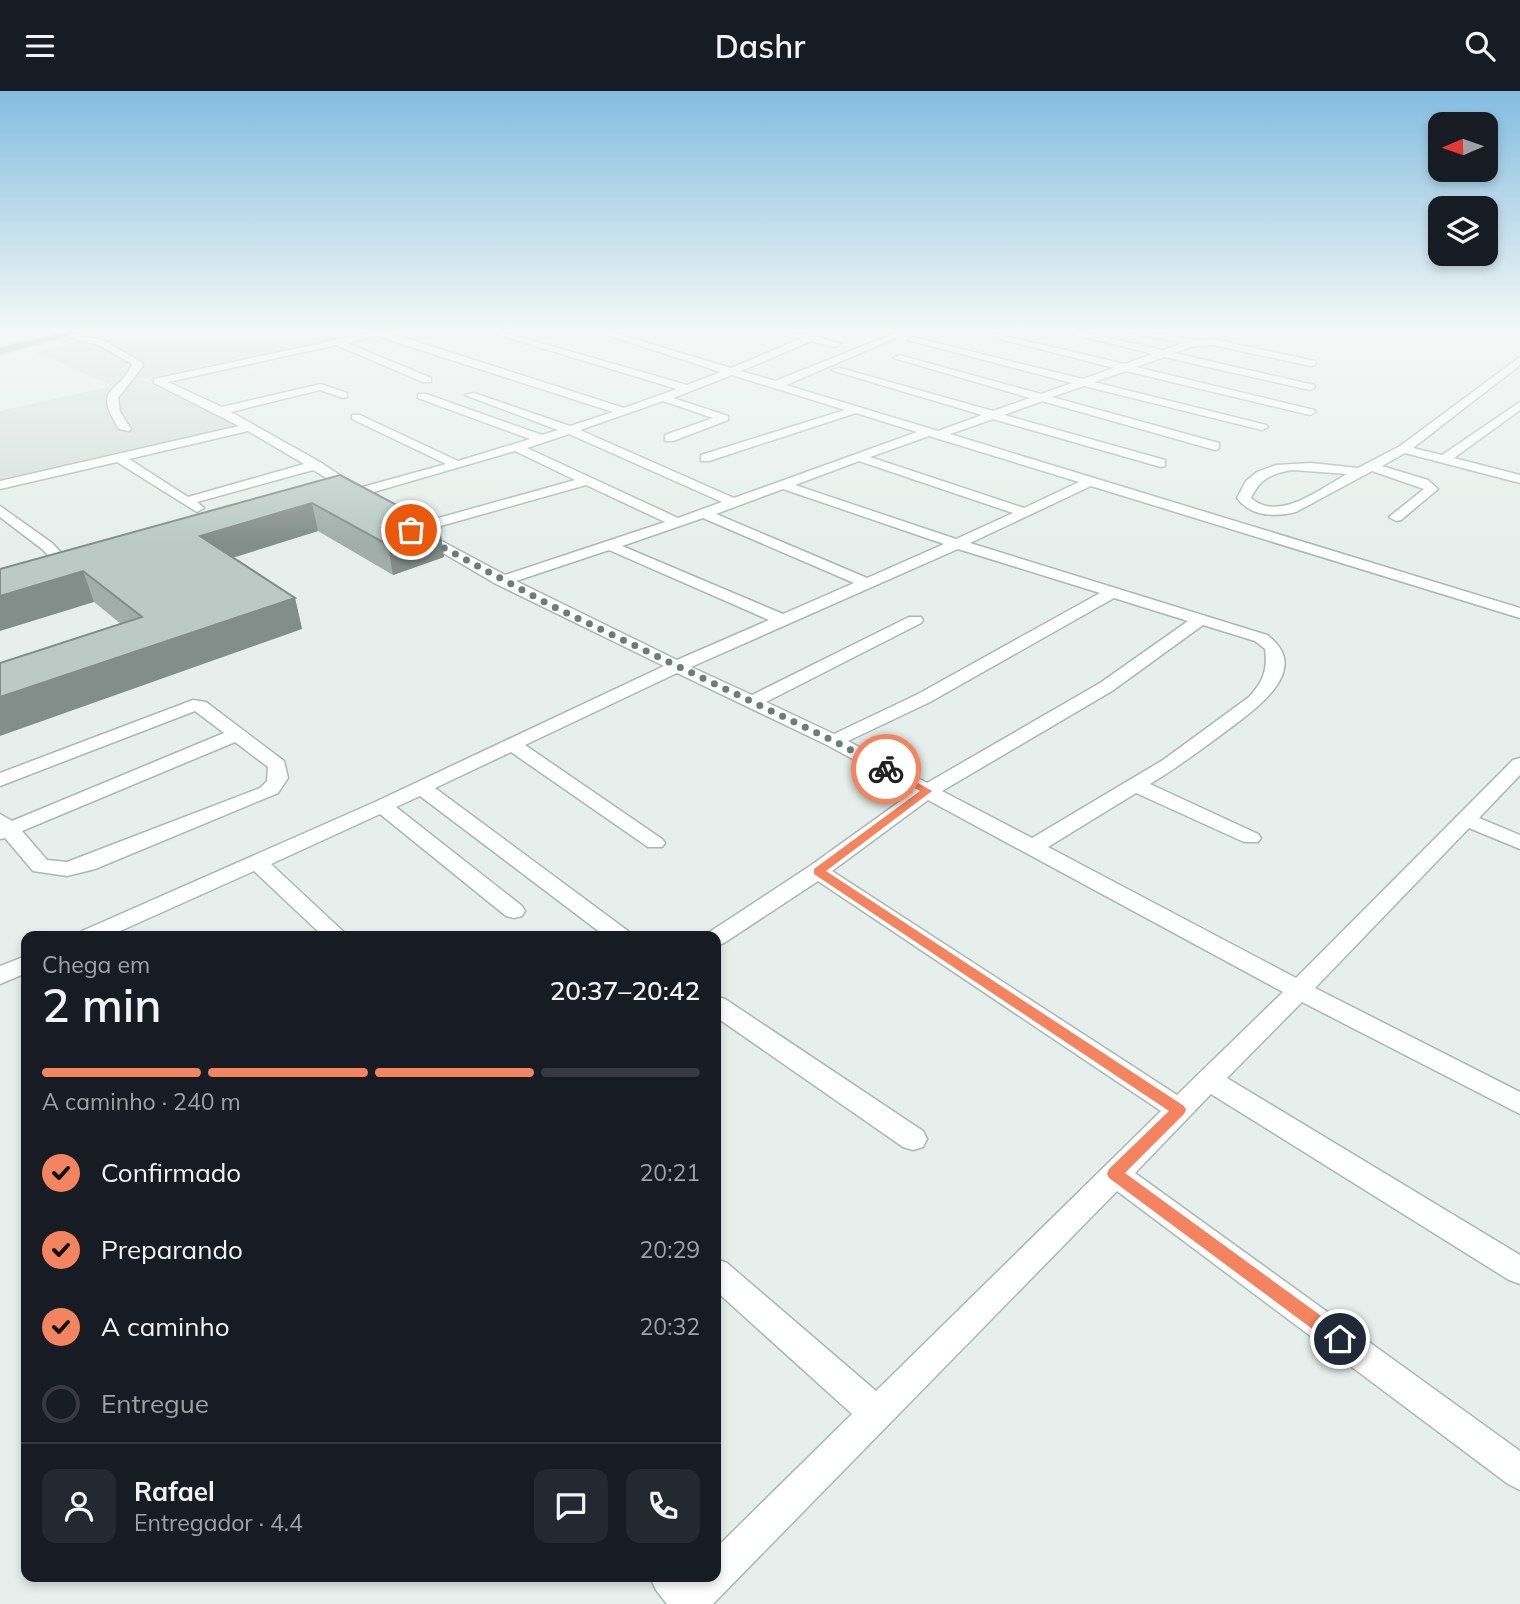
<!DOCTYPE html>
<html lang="pt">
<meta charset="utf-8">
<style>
body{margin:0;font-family:Mulish,sans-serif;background:#242831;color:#f1f3f6;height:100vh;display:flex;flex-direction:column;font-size:26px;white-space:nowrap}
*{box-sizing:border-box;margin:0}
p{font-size:23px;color:#9ea1a6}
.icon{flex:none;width:38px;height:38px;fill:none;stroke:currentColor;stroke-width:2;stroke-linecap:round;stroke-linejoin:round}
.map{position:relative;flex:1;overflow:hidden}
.panel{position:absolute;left:21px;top:840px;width:700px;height:651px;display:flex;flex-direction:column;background:#171b24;border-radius:14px;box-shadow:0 4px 10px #0003}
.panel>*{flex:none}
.needle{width:46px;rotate:268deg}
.controls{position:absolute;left:1428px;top:21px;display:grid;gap:14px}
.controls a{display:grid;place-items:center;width:70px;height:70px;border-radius:14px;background:#171b24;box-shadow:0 4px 10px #0003;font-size:35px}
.pin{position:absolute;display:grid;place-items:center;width:60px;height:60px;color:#fff;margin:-30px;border:4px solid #fff;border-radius:50%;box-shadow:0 2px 7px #0007}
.courier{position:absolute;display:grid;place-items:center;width:70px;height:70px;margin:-35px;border:5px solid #f4845f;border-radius:50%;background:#fff;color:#222;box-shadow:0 2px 9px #0007}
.headline em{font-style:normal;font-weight:600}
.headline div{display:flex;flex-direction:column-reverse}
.headline{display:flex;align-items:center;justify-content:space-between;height:119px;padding:0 21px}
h1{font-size:46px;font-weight:600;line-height:52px}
.bar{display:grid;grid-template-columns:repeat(4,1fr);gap:10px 7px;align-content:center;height:84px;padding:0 21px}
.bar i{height:9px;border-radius:5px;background:#363941}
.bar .current{background:#f4845f}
.bar p{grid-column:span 4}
.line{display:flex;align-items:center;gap:18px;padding:0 21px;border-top:2px solid #363941}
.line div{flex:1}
.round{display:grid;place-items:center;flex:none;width:74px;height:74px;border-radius:14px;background:#242831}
ol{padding:0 21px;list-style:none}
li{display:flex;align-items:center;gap:21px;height:77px}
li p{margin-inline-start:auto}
li .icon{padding:7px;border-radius:50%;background:#f4845f;color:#111;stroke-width:4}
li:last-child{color:#9ea1a6}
li i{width:38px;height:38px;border:4px solid #363941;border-radius:50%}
header{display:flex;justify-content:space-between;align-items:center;height:91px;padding:0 21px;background:#171b24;font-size:32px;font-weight:600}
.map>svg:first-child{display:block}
.built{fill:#d4dfda}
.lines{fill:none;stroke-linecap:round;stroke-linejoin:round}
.minor-casing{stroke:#a8b8b2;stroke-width:3}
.major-casing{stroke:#c2cac8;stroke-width:3}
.minor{fill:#fff;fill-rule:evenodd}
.major{fill:#6aa596;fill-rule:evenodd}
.wall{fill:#a1aea9}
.shaded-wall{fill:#838d89}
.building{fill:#bbcac4;stroke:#838d89;stroke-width:2}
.route{fill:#f4845f}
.done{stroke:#687f78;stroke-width:7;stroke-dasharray:0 12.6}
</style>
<header><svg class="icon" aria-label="menu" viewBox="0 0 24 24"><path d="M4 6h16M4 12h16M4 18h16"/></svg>Dashr<svg class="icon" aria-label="search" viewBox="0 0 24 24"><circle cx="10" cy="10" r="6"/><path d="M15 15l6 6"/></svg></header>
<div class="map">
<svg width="1520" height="1513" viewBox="0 0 1520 1513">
<rect width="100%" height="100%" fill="#e6efeb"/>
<path class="built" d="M 112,241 L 366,241 L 141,288 L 241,337 L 0,391 L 0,320 L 113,295 L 36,261 Z"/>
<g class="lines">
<defs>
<path id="minor" d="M 64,241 L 105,250 L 141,271 L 143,275 L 118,307 L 120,321 L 131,338 L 129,340 L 119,338 C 91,293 120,304 132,273 L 99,254 L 64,245 Z
M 372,241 L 387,241 L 624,317 L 677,298 L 489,241 L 503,241 L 687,294 L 721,281 L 598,241 L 611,241 L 731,277 L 800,248 L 783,244 L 782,241 L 810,244 L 841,253 L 836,256 L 811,250 L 741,280 L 775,290 L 898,241 L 909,241 L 786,294 L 938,340 L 982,324 L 831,279 L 840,277 L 993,320 L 1030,307 L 894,267 L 899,264 L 1041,303 L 1072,292 L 908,249 L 913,246 L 1083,288 L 1114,277 L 973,241 L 988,241 L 1124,273 L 1153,263 L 1064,241 L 1080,241 L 1163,259 L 1183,252 L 1130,241 L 1148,241 L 1194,249 L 1212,248 L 1315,270 L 1315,274 L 1311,275 L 1212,254 L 1194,255 L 1174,262 L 1314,294 L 1315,296 L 1310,299 L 1164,266 L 1136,276 L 1314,319 L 1316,321 L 1310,324 L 1126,280 L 1094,291 L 1266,334 L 1268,336 L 1262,339 L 1084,295 L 1052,306 L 1219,352 L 1219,358 L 1215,359 L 1042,310 L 1004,324 L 1165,369 L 1165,375 L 1161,376 L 993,328 L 950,343 L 1520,517 L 1520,527 L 1091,395 L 970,452 L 1267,544 C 1316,580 1250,622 1221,644 C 1198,661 1175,678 1150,693 L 1258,743 L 1261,747 L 1258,751 L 1244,751 L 1136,702 L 1048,756 L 1296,887 L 1513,669 L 1520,667 L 1520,684 L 1479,727 L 1520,744 L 1520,758 L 1469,737 L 1315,897 L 1520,1001 L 1520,1023 L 1302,911 L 1227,987 L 1520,1164 L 1520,1193 L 1509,1189 L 1211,1003 L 1135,1082 L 1520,1360 L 1520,1399 L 1508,1393 L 1117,1100 L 713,1513 L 667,1513 L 656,1499 L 650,1486 L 716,1486 L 716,1457 L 852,1323 L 716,1200 L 716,1168 L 727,1172 L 876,1300 L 1161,1020 L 818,790 L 724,852 L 716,855 L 716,845 L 706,845 L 708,842 L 810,775 L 913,701 L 827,654 L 677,582 L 525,654 L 662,748 L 665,752 L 662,756 L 648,756 L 511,661 L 435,697 L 628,840 L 631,845 L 605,845 L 420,705 L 396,716 L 522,815 L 525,820 L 522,825 L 514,827 L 506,825 L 380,723 L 271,773 L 348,845 L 323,845 L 254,780 L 109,845 L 79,845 L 82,840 L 375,711 L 664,575 L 496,493 L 404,439 L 406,436 L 575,389 L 515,360 L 346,409 L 339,405 L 348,400 L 313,379 L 197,411 L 204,417 L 197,421 L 117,371 L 0,398 L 0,390 L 239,335 L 154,292 L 154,288 ZM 377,245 L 613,321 L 570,335 L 474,302 L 465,304 L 558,339 L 542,344 L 426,303 L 418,303 L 418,307 L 530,348 L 458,370 L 360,324 L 352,324 L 352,328 L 446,373 L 359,397 L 320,371 L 231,321 L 320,299 L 343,307 L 347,306 L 347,302 L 321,293 L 222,316 L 168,291 L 336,254 L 423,291 L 431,291 L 431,287 L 347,252 ZM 732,284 L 845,319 L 701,364 L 701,370 L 709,370 L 856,322 L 917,341 L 734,407 L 580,339 L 663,310 L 713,327 L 665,344 L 665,350 L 673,350 L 728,329 L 728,325 L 673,307 ZM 248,340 L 304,373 L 188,406 L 129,368 ZM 569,343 L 722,411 L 678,427 L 527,357 ZM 929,345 L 1079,391 L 1024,417 L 870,366 ZM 859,370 L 1013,422 L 956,448 L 795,394 ZM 586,394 L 665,431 L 505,484 L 423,440 ZM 783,398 L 944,453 L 867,487 L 716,423 ZM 703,427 L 854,492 L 783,523 L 622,455 ZM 958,458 L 1100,502 L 918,603 L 834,643 L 766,611 L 921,532 L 923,529 L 921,526 L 909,526 L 752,604 L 691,576 ZM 609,459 L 769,529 L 677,569 L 516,490 ZM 1114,507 L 1188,530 L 1100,592 L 927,692 L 848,650 L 930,611 ZM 1203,534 L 1255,550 L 1265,558 C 1268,579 1263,591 1249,606 L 1163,669 L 1032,747 L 942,700 L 1112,600 ZM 928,709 L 1283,901 L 1177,1004 L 832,780 Z
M 1520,266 L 1520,274 L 1413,357 L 1442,364 L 1520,311 L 1520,319 L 1454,367 L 1520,384 L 1520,392 L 1405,362 L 1382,375 L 1428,389 L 1438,398 L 1401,429 L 1396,430 L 1389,426 L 1424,398 L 1372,380 L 1296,421 C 1275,426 1251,426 1237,407 L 1246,390 L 1257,381 L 1276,374 L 1311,372 L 1358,377 L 1400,355 ZM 1293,379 L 1347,383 C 1321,397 1279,432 1251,407 C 1260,387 1273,382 1293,379 Z
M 0,415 L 52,452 L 78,479 L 80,482 L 78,485 L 68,485 L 42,458 L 0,426 Z
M 193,609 L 206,611 L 284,670 L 288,687 L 278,702 L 95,778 L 67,785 L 33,780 L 5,747 L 0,748 L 0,723 L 12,730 L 224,642 L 195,620 L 0,695 L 0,682 ZM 235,651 L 268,676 L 267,690 L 260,697 L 67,771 L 47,769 L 22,740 Z
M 26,865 L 26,882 L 0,893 L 0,875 Z
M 716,905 L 725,908 L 923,1040 L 927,1048 L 923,1056 L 913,1059 L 903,1056 L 716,926 Z"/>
<path id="major" d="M 66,241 L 81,241 L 0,263 L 0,257 Z"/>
</defs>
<use href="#minor" class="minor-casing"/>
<use href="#major" class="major-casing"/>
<use href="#minor" class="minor"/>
<use href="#major" class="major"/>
</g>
<path class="wall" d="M 340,384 L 440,437 L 444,466 L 393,484 L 318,440 L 233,467 L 295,507 L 302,538 L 121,533 L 94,511 L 0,478 Z"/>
<path class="shaded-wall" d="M 312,412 L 318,440 L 208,474 L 200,445 Z
M 440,437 L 444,466 L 393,484 L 388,454 Z
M 83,480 L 94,511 L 0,540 L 0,505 Z
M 295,507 L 302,538 L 0,645 L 0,606 Z"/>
<path class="building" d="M 340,384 L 440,437 L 388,454 L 312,412 L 200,445 L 295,507 L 0,606 L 0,572 L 142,526 L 83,480 L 0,505 L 0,478 Z"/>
<linearGradient id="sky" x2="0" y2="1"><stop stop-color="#84bce0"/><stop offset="0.53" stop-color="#f4f8f6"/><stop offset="1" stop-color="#f4f8f6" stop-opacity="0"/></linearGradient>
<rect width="1520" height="452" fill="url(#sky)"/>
<path class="route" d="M 883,676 L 890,676 L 932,700 L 826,780 L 1184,1015 L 1186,1019 L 1184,1023 L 1125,1082 L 1346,1243 L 1349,1248 L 1346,1254 L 1340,1256 L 1334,1254 L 1109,1087 L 1107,1083 L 1109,1078 L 1169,1020 L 814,783 L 814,778 L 920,700 L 883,680 Z"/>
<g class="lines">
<path class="done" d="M 411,439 L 550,514 L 834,650 L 886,678"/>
</g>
</svg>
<div class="controls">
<a><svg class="needle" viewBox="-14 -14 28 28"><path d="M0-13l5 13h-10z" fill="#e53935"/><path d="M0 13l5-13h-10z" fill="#9ea1a6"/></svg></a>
<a><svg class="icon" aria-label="layers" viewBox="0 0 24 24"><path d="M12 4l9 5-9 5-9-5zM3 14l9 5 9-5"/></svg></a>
</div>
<div class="pin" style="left:411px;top:439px;background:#ea580c"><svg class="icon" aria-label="bag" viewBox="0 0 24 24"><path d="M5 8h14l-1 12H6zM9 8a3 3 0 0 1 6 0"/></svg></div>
<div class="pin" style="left:1340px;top:1248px;background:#1f2937"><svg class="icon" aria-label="home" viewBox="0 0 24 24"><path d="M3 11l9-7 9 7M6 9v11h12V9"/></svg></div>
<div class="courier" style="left:886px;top:678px"><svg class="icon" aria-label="bike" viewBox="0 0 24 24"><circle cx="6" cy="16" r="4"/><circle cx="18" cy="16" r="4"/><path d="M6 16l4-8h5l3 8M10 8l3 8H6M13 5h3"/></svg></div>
<section class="panel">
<div class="headline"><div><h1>2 min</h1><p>Chega em</p></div><em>20:37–20:42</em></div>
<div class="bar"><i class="current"></i><i class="current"></i><i class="current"></i><i></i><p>A caminho · 240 m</p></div>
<ol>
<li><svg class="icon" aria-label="check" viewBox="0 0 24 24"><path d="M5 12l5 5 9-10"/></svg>Confirmado<p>20:21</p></li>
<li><svg class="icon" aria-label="check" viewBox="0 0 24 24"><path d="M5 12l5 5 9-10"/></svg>Preparando<p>20:29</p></li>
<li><svg class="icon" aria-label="check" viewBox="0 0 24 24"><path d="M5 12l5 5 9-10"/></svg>A caminho<p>20:32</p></li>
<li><i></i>Entregue</li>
</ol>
<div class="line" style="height:126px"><a class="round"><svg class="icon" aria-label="person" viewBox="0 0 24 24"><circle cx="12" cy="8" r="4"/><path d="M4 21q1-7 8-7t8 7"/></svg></a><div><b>Rafael</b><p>Entregador · 4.4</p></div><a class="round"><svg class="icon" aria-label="chat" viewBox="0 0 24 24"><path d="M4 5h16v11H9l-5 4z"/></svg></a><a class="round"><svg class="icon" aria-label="phone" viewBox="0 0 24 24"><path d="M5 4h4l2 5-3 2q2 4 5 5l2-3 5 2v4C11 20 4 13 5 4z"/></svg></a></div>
</section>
</div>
